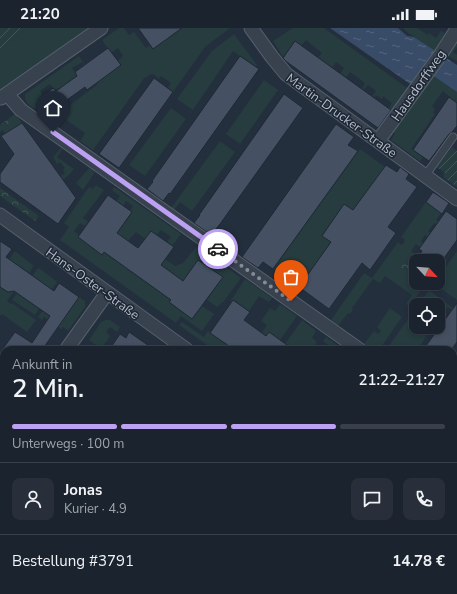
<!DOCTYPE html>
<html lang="de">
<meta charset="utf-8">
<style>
body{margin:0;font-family:"Nunito Sans",sans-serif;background:#282f3a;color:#f1f3f6;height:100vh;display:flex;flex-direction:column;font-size:15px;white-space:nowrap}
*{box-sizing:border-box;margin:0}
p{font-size:13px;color:#a0a4aa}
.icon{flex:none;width:22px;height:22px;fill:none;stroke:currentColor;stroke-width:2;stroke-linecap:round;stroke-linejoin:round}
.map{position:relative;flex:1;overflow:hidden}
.side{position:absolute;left:0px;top:318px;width:457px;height:248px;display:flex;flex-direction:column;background:#1b232e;border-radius:12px 12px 0 0;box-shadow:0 2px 6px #0003,0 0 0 1px #39404a}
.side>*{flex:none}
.needle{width:26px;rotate:116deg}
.controls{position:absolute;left:409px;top:226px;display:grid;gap:8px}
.controls a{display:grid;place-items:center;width:36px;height:36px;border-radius:8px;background:#1b232e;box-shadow:0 2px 6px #0003,0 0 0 1px #39404a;font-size:20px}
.pin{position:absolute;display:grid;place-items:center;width:34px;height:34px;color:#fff;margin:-41px -17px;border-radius:50% 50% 50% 0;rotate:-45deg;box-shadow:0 0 4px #0007}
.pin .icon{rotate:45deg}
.courier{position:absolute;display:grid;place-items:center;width:40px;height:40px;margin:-20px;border:3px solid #bca0f2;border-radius:50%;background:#fff;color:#222;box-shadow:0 1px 5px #0007}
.summary em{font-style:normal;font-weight:600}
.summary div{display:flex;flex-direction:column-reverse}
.summary{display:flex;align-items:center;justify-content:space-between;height:68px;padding:0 12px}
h1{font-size:26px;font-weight:600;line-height:30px}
.bar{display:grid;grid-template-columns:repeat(4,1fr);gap:6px 4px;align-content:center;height:48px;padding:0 12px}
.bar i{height:5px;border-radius:3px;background:#39404a}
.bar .selected{background:#bca0f2}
.bar p{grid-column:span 4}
.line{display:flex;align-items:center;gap:10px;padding:0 12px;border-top:1px solid #39404a}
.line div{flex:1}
.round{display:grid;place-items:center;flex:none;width:42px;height:42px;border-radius:8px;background:#282f3a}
.status{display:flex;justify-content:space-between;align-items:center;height:28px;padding:0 20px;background:#1b232e;direction:ltr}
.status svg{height:11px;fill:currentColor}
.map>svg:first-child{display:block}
.grass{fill:#263c3f}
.park{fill:url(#park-crowns)}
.garden{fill:url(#garden-furrows)}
.water{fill:url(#water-ripples)}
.building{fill:#455162;stroke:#1f2835}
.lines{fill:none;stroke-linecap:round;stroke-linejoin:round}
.lane-casing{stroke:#565f6c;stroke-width:9}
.street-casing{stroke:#565f6c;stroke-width:15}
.lane{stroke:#38414e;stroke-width:7}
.street{stroke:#38414e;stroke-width:13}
.done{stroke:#828b98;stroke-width:4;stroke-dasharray:0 7.2}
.route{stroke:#bca0f2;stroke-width:5}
.labels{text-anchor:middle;stroke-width:3;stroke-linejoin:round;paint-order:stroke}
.street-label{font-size:13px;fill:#b4bcc9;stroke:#1d2633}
</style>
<div class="status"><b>21:20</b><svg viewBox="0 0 49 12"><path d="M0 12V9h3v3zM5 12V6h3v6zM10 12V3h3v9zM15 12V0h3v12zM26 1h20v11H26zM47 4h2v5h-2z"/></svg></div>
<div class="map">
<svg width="457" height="566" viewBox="0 0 457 566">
<defs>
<pattern id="park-crowns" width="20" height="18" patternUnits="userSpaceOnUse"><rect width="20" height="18" fill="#263c3f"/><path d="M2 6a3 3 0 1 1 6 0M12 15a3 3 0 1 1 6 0" fill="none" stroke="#435659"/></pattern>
<pattern id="garden-furrows" width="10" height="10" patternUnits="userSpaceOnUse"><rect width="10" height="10" fill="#263c3f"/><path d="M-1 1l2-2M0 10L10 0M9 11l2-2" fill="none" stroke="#435659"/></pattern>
<pattern id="water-ripples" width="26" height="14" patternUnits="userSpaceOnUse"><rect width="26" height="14" fill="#394c67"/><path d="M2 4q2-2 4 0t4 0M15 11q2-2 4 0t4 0" fill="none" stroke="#53647b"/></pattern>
</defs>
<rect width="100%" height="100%" fill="#242f3e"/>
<path class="grass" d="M 28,0 L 89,0 L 0,64 L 0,22 Z
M 119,0 L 124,0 L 129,7 L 134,4 L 146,20 L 150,17 L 153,21 L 181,1 L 180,0 L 230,0 L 205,19 L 173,64 L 168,60 L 171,55 L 161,48 L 159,51 L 153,46 L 149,47 L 146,50 L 145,49 L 93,122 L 80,113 L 85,105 L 58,86 L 98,56 L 82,34 L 72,40 L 77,48 L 56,63 L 50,56 L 40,63 L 48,74 L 37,82 C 29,77 25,76 25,66 L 79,28 L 85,37 L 118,33 L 123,28 L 118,20 L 111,25 L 102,12 Z
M 293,0 L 324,0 L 410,62 L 394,84 L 389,80 L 392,75 L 383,68 L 382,71 L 376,67 L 374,70 L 372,68 L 376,63 L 368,57 L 363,62 L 362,61 L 365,55 L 350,44 L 346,50 L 340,46 L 344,40 L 336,34 L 332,40 L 318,30 L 322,25 L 306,12 L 301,18 L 295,13 L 283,29 L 273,13 Z
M 403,0 L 417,0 L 428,7 L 429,5 L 436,10 L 441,3 L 448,7 L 437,24 L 407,4 Z
M 234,6 L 257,37 L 256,39 L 233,23 L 193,82 L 177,71 L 212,23 Z
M 457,13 L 457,19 L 453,24 L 457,27 L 457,33 L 447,27 Z
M 432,46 L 457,64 L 457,75 L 443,63 L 432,78 L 435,81 L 433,85 L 435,86 L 411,121 L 423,129 L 420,133 L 391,112 L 395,105 L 391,102 Z
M 264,52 L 278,62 L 240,116 L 226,106 Z
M 171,80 L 186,91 L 145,148 L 129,137 Z
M 220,113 L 235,124 L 192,183 L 180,174 L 174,182 L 171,180 Z
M 61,120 L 63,121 L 57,129 L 74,141 L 70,146 L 63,152 L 60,148 L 65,145 L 63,142 L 65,140 L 60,134 L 57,136 L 53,129 Z
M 360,121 L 385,139 L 353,182 L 344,176 L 322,207 L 331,214 L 299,259 L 273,241 Z
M 89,140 L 95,144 L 83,162 L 76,155 Z
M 96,157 L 104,162 L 83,190 L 88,194 L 85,198 L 80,195 L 74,203 L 79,207 L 78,209 L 101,226 L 104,224 L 171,272 L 169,274 L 192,291 L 202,278 L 214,286 L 202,303 L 181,288 L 176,295 L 60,212 L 69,199 L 64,195 L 89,159 L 93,161 Z
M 114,159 L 181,206 L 172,218 L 167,214 L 171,209 L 161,202 L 157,207 L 151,203 L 145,211 L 136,204 L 128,213 L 117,205 L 132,185 L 130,183 L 133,178 L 126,173 L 123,178 L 117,173 L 120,168 L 112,162 Z
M 433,173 L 444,181 L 436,192 L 439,194 L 437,196 L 434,195 L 428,203 L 431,205 L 428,209 L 425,207 L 421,213 L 423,215 L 420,219 L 416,216 L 411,223 L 424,233 L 416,233 L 416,255 L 426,255 L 410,278 L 406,276 L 412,267 L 385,248 L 380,255 L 373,251 L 352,280 L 353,281 L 350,286 L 348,285 L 338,298 L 331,292 L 364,245 L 372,250 L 398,214 L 402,217 L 405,212 L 401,209 L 426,174 L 430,177 Z
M 197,218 L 241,250 L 224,273 L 217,279 L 207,272 L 222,249 L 198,232 L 183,253 L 161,237 L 165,231 L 175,238 L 183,235 Z
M 457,223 L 457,272 L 434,256 L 438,255 L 438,250 Z
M 14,224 L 16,224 L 33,237 L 33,238 L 29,246 L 9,232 Z
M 39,240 L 56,253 L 57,255 L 51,262 L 32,248 L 37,241 Z
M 245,251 L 272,270 L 269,274 L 259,268 L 249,283 L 234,272 L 231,275 L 230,274 Z
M 0,257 L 14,263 L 7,273 L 11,276 L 12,275 L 36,292 L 27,304 L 2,286 L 0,288 Z
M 429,262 L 453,280 L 452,282 L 448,279 L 438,293 L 438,277 L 418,277 Z
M 17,265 L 39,281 L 35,287 L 12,272 Z
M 79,269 L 85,273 L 85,279 L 68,303 L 63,299 L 61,301 L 44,289 L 42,292 L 38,289 L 42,283 L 61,295 Z
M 280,276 L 297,288 L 280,312 L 269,304 L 266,308 L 262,304 L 267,297 L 261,293 L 270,280 L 275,283 Z
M 390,280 L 402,289 L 379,322 L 372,322 L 364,316 L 374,303 L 378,306 L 381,303 L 377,299 Z
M 416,280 L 416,299 L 433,299 L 417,322 L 386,322 Z
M 106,292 L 110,292 L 120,299 L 117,304 L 110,299 L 106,304 L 110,308 L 101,321 L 89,312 L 101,294 Z
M 302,292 L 316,303 L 312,310 L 317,314 L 311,322 L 294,322 L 285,316 Z
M 182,294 L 204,309 L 208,303 L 235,322 L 214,322 L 179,297 Z
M 326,309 L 344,322 L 330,322 L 331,319 L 323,313 Z
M 457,327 L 457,363 L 455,366 L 457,367 L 457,370 L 453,367 L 453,333 Z
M 453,400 L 457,403 L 457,417 L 453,421 Z
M 457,465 L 457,496 L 453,493 L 453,470 Z
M 195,562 L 211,562 L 216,566 L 196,566 L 194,564 Z
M 387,562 L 424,562 L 429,566 L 431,563 L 435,566 L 393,566 Z"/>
<path class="park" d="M 15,86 L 22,95 L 5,106 L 3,102 L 0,104 L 0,97 Z
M 0,160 L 39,188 L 35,193 L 0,168 Z
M 399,231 L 416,243 L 416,251 L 412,257 L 391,242 Z
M 4,427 L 4,542 L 0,539 L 0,433 Z
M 32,562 L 70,562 L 67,566 L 37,566 Z"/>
<path class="garden" d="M 0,0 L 28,0 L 0,22 Z
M 452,119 L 457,123 L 457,159 L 443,149 L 445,145 L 437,139 Z"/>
<path class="water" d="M 330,0 L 398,0 L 407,8 L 414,9 L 457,37 L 457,64 L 425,42 L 413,58 Z"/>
<path class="building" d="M 138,0 L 182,0 L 153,21 Z
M 295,13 L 391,82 L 378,100 L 287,34 L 283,30 Z
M 108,20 L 121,37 L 87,62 L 85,59 L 64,74 L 66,77 L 55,85 L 43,67 L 53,60 L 56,63 L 77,48 L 75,44 Z
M 240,28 L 259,41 L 173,162 L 170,166 L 169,165 L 163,173 L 147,161 L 153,154 L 152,153 Z
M 154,50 L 173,64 L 119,140 L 99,126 Z
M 284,66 L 303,80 L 220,196 L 211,207 L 194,195 L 200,187 L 199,187 Z
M 449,69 L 457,75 L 457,98 L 452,104 L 449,106 L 429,133 L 413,122 Z
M 22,95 L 76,170 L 58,196 L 0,154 L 0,146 L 14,126 L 1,108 Z
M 336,96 L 354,109 L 348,117 L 358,123 L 273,241 L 263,234 L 258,240 L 242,229 Z
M 386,137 L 397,144 L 400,139 L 409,146 L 406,151 L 417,159 L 388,199 L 396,205 L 370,242 L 362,235 L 329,281 L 299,259 L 331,214 L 322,208 L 344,176 L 353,182 Z
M 433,164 L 449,175 L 442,186 L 426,174 Z
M 108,167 L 132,184 L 117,205 L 138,220 L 151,203 L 174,219 L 161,237 L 183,253 L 198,232 L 223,249 L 192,291 L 169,274 L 171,272 L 104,224 L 102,227 L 78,209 Z
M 446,183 L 457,191 L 457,212 L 442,233 L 424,233 L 418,229 L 422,223 L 419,221 Z
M 0,213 L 12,221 L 6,229 L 54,263 L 59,255 L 79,269 L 42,322 L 2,322 L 15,304 L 32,315 L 50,288 L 14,263 L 8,264 L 0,259 Z
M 233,272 L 250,284 L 244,292 L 266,308 L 269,304 L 294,322 L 235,322 L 210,305 Z
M 457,275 L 457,314 L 451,322 L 423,322 Z
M 129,304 L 155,322 L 109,322 L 120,306 L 126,310 Z"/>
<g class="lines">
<defs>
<path id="lane" d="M 425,148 L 453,109
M 373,566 L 376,562"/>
<path id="street" d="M 251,0 L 272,29 L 286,46 L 457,171
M 7,66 L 21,82 L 360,322
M 1,70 L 101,0
M 378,113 L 441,26 L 457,1
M 0,187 L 187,322
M 66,322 L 107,265
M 453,388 L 457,391
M 0,415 L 4,409
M 453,513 L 457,516
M 0,545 L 4,548
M 23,562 L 29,566
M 173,562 L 179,566
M 76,566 L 78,562"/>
</defs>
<use href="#lane" class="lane-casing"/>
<use href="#street" class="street-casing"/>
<use href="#lane" class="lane"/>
<use href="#street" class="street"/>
</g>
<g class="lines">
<path class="done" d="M 218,221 L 291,273"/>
<path class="route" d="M 53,104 L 218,221"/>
</g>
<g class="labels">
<g class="street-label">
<text transform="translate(418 57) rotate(-55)" y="5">Hausdorffweg</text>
<text transform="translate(342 87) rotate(36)" y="5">Martin-Drucker-Straße</text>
<text transform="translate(93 255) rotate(36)" y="5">Hans-Oster-Straße</text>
</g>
</g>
</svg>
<div class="controls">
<a><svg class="needle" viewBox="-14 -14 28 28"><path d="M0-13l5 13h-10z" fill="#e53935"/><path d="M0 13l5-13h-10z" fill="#a0a4aa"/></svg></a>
<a><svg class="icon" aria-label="locate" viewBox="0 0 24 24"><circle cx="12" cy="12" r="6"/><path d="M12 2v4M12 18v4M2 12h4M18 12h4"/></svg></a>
</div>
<div class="pin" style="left:291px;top:273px;background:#ea580c"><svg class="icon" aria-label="bag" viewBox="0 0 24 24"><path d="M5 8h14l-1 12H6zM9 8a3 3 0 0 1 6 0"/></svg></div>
<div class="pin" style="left:53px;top:104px;background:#1f2937"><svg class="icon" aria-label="home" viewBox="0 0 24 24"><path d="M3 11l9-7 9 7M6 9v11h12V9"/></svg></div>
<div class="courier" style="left:218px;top:221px"><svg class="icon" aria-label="car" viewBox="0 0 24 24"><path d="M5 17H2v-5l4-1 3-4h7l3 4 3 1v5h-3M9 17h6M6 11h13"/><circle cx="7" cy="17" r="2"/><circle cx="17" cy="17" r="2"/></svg></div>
<section class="side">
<div class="summary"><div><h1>2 Min.</h1><p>Ankunft in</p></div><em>21:22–21:27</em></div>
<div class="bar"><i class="selected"></i><i class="selected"></i><i class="selected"></i><i></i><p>Unterwegs · 100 m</p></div>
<div class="line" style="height:72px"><a class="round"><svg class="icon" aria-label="person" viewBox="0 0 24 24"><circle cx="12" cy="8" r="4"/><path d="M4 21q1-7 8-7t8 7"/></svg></a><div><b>Jonas</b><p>Kurier · 4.9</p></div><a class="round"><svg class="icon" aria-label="chat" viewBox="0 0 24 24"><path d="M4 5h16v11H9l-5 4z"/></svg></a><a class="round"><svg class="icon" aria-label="phone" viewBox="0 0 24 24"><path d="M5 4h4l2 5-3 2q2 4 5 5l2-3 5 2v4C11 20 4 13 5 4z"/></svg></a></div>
<div class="line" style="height:52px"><div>Bestellung #3791</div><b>14.78 €</b></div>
</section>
</div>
